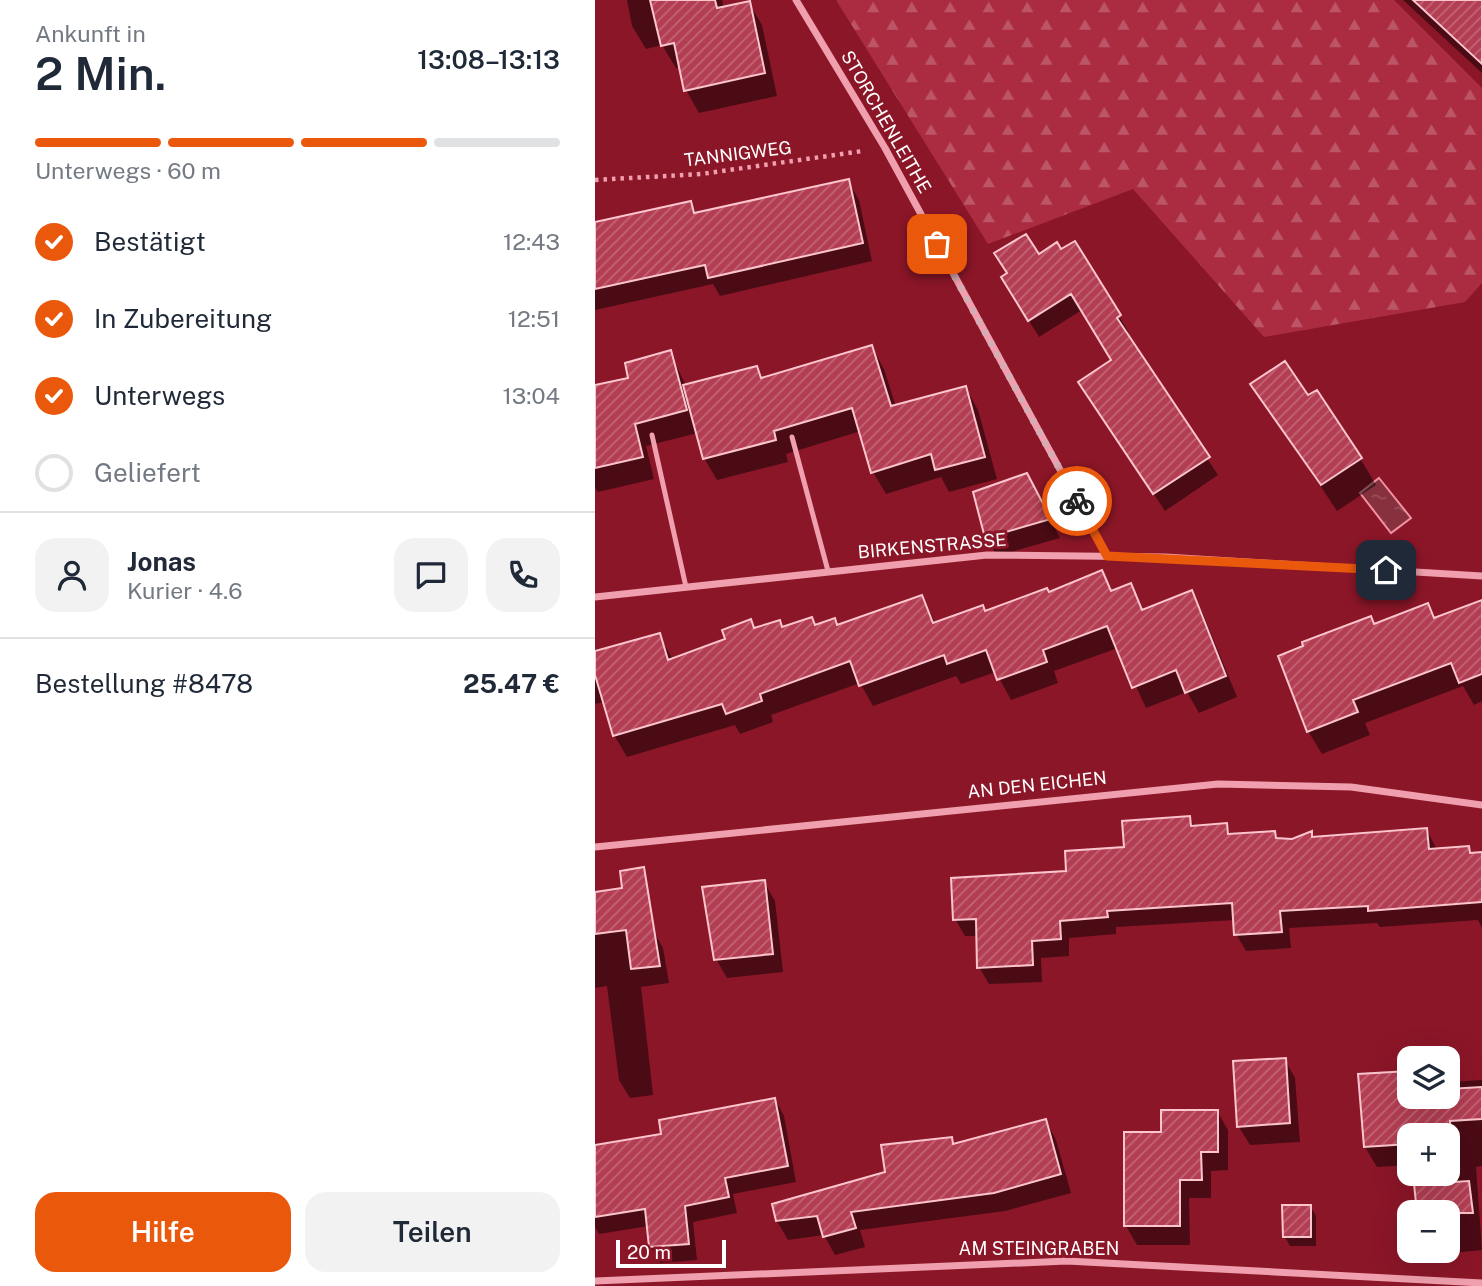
<!DOCTYPE html>
<html lang="de">
<meta charset="utf-8">
<style>
body{margin:0;font-family:"Public Sans",sans-serif;background:#f2f2f3;color:#1f2937;height:100vh;display:flex;flex-direction:column;font-size:26px;white-space:nowrap}
*{box-sizing:border-box;margin:0}
p{font-size:23px;color:#747a83}
.icon{flex:none;width:38px;height:38px;fill:none;stroke:currentColor;stroke-width:2;stroke-linecap:round;stroke-linejoin:round}
.map{position:relative;flex:1;overflow:hidden}
.side{display:flex;flex-direction:column;background:#fff;width:595px}
.side>*{flex:none}
.buttons{position:absolute;left:802px;top:1046px;display:grid;gap:14px}
.buttons a{display:grid;place-items:center;width:63px;height:63px;border-radius:14px;background:#fff;box-shadow:0 7px 28px #0002;font-size:35px}
.scale{position:absolute;left:21px;bottom:18px;width:110px;box-sizing:border-box;padding-left:7px;border:4px solid #fff;border-top:0;font-size:19px;line-height:24px;white-space:nowrap;color:#fff;-webkit-text-stroke:5px #8b1628;paint-order:stroke}
.pin{position:absolute;display:grid;place-items:center;width:60px;height:60px;color:#fff;margin:-30px;border-radius:14px;box-shadow:0 4px 10px #0006}
.courier{position:absolute;display:grid;place-items:center;width:70px;height:70px;margin:-35px;border:5px solid #ea580c;border-radius:50%;background:#fff;color:#222;box-shadow:0 2px 9px #0007}
.summary em{font-style:normal;font-weight:600}
.summary div{display:flex;flex-direction:column-reverse}
.summary{display:flex;align-items:center;justify-content:space-between;height:119px;padding:0 35px}
h1{font-size:46px;font-weight:600;line-height:52px}
.bar{display:grid;grid-template-columns:repeat(4,1fr);gap:10px 7px;align-content:center;height:84px;padding:0 35px}
.bar i{height:9px;border-radius:5px;background:#e0e1e3}
.bar .current{background:#ea580c}
.bar p{grid-column:span 4}
.line{display:flex;align-items:center;gap:18px;padding:0 35px;border-top:2px solid #e0e1e3}
.line div{flex:1}
.round{display:grid;place-items:center;flex:none;width:74px;height:74px;border-radius:21px;background:#f2f2f3}
ol{padding:0 35px;list-style:none}
li{display:flex;align-items:center;gap:21px;height:77px}
li p{margin-inline-start:auto}
li .icon{padding:7px;border-radius:50%;background:#ea580c;color:#fff;stroke-width:4}
li:last-child{color:#747a83}
li i{width:38px;height:38px;border:4px solid #e0e1e3;border-radius:50%}
.action{display:flex;gap:14px;margin-top:auto;padding:14px 35px}
.action a{flex:1;height:80px;border-radius:21px;background:#ea580c;color:#fff;font-size:28px;font-weight:600;line-height:80px;text-align:center}
.action a+a{background:#f2f2f3;color:#1f2937}
main{display:flex;flex:1;min-height:0}
.map>svg:first-child{display:block}
.forest{fill:url(#forest-firs)}
.water{fill:url(#water-ripples);stroke:#f291a3;stroke-width:2}
.shadow{fill:#0007}
.building{fill:url(#building-hatch);stroke:#fbc5ce;stroke-width:2}
.lines{fill:none;stroke-linecap:round;stroke-linejoin:round}
.path{stroke:#ef9fad;stroke-width:4.5;stroke-dasharray:3.5 5;stroke-linecap:butt}
.lane{stroke:#ef9fad;stroke-width:5}
.street{stroke:#ef9fad;stroke-width:7}
.done{stroke:#d6adb4;stroke-width:7;stroke-dasharray:0 12.6}
.route{stroke:#ea580c;stroke-width:9}
.labels{text-anchor:middle;stroke-width:6;stroke-linejoin:round;paint-order:stroke}
.street-label{font-size:18px;fill:#fff;stroke:#8b1628}
</style>
<main>
<section class="side">
<div class="summary"><div><h1>2 Min.</h1><p>Ankunft in</p></div><em>13:08–13:13</em></div>
<div class="bar"><i class="current"></i><i class="current"></i><i class="current"></i><i></i><p>Unterwegs · 60 m</p></div>
<ol>
<li><svg class="icon" aria-label="check" viewBox="0 0 24 24"><path d="M5 12l5 5 9-10"/></svg>Bestätigt<p>12:43</p></li>
<li><svg class="icon" aria-label="check" viewBox="0 0 24 24"><path d="M5 12l5 5 9-10"/></svg>In Zubereitung<p>12:51</p></li>
<li><svg class="icon" aria-label="check" viewBox="0 0 24 24"><path d="M5 12l5 5 9-10"/></svg>Unterwegs<p>13:04</p></li>
<li><i></i>Geliefert</li>
</ol>
<div class="line" style="height:126px"><a class="round"><svg class="icon" aria-label="person" viewBox="0 0 24 24"><circle cx="12" cy="8" r="4"/><path d="M4 21q1-7 8-7t8 7"/></svg></a><div><b>Jonas</b><p>Kurier · 4.6</p></div><a class="round"><svg class="icon" aria-label="chat" viewBox="0 0 24 24"><path d="M4 5h16v11H9l-5 4z"/></svg></a><a class="round"><svg class="icon" aria-label="phone" viewBox="0 0 24 24"><path d="M5 4h4l2 5-3 2q2 4 5 5l2-3 5 2v4C11 20 4 13 5 4z"/></svg></a></div>
<div class="line" style="height:91px"><div>Bestellung #8478</div><b>25.47 €</b></div>
<div class="action"><a>Hilfe</a><a>Teilen</a></div>
</section>
<div class="map">
<svg width="887" height="1286" viewBox="0 0 887 1286">
<defs>
<pattern id="forest-firs" width="22" height="20" patternUnits="userSpaceOnUse" patternTransform="scale(1.75)"><rect width="22" height="20" fill="#ab2c41"/><path d="M5 1l3.5 6h-7zM16 11l3.5 6h-7z" fill="#bc5667"/></pattern>
<pattern id="water-ripples" width="26" height="14" patternUnits="userSpaceOnUse" patternTransform="scale(1.75)"><rect width="26" height="14" fill="#87313e"/><path d="M2 4q2-2 4 0t4 0M15 11q2-2 4 0t4 0" fill="none" stroke="#99505b"/></pattern>
<pattern id="building-hatch" width="6" height="6" patternUnits="userSpaceOnUse" patternTransform="scale(1.75)"><rect width="6" height="6" fill="#b33e53"/><path d="M-1 1l2-2M0 6l6-6M5 7l2-2" fill="none" stroke="#c26575"/></pattern>
</defs>
<rect width="100%" height="100%" fill="#8b1628"/>
<path class="forest" d="M 241,0 L 799,0 L 887,88 L 887,283 L 870,302 L 669,337 L 538,189 L 393,244 Z"/>
<path class="water" d="M 784,478 L 816,518 L 796,533 L 765,493 Z"/>
<path class="shadow" d="M 32,0 L 127,0 L 129,8 L 154,3 L 167,25 L 182,96 L 104,113 L 91,90 L 86,67 L 81,68 L 67,45 L 51,49 L 37,26 Z
M 808,0 L 887,0 L 887,73 Z
M 253,181 L 264,200 L 277,261 L 125,296 L 118,284 L 0,310 L 0,223 L 95,203 L 102,214 Z
M 443,256 L 524,316 L 534,333 L 531,335 L 623,475 L 570,511 L 496,399 L 518,361 L 487,310 L 444,337 L 418,295 Z
M 277,347 L 289,369 L 301,407 L 371,388 L 383,410 L 402,479 L 354,492 L 346,477 L 291,494 L 278,472 L 266,431 L 191,454 L 193,462 L 122,480 L 109,458 L 103,433 L 51,446 L 59,479 L 3,492 L 0,488 L 0,387 L 36,379 L 75,352 L 91,386 L 162,368 L 168,379 Z
M 658,384 L 713,398 L 765,458 L 781,485 L 742,511 Z
M 442,494 L 465,538 L 402,556 L 391,537 Z
M 507,572 L 518,592 L 535,585 L 549,611 L 596,592 L 608,614 L 642,697 L 604,713 L 592,692 L 551,708 L 523,648 L 459,671 L 463,683 L 416,700 L 401,672 L 366,684 L 361,676 L 278,706 L 265,683 L 176,715 L 178,722 L 145,734 L 140,725 L 32,757 L 19,735 L 9,702 L 0,704 L 0,653 L 64,635 L 78,660 L 160,630 L 221,627 L 239,620 L 243,627 L 327,597 L 341,624 L 454,594 Z
M 887,602 L 887,701 L 879,705 L 868,686 L 770,723 L 775,735 L 727,754 L 713,731 L 779,625 L 832,605 L 841,619 Z
M 594,818 L 600,827 L 631,825 L 636,835 L 679,832 L 683,839 L 697,840 L 716,833 L 719,838 L 832,830 L 842,850 L 873,848 L 877,854 L 887,854 L 887,928 L 883,920 L 785,927 L 782,923 L 694,928 L 696,948 L 651,951 L 641,934 L 640,920 L 521,927 L 521,934 L 474,938 L 474,956 L 446,958 L 447,982 L 394,984 L 384,967 L 383,936 L 370,936 L 360,919 Z
M 169,882 L 180,901 L 188,972 L 132,978 L 121,959 Z
M 0,893 L 58,930 L 68,948 L 74,983 L 46,987 L 58,1095 L 35,1098 L 24,1080 L 12,986 L 0,988 Z
M 690,1060 L 700,1078 L 705,1142 L 655,1145 L 644,1127 Z
M 852,1074 L 857,1082 L 887,1080 L 887,1166 L 881,1167 L 887,1250 L 838,1255 L 836,1251 L 852,1251 L 852,1136 L 814,1136 L 814,1165 L 782,1167 L 770,1147 L 814,1097 L 852,1097 Z
M 180,1099 L 189,1116 L 201,1182 L 138,1194 L 142,1213 L 98,1222 L 102,1260 L 65,1263 L 56,1247 L 54,1226 L 4,1234 L 0,1227 L 0,1147 L 68,1136 Z
M 622,1111 L 633,1130 L 633,1170 L 616,1171 L 616,1198 L 594,1198 L 595,1245 L 542,1245 L 531,1226 L 567,1134 Z
M 451,1121 L 461,1140 L 476,1193 L 410,1211 L 265,1230 L 270,1247 L 240,1255 L 229,1235 L 193,1240 L 182,1221 L 179,1206 L 292,1174 L 356,1139 L 360,1146 Z
M 715,1206 L 721,1216 L 721,1246 L 695,1246 L 690,1237 Z"/>
<path class="building" d="M 55,0 L 120,0 L 122,8 L 155,1 L 170,73 L 89,91 L 79,43 L 66,46 Z
M 818,0 L 887,0 L 887,64 Z
M 254,179 L 268,243 L 113,278 L 110,265 L 0,289 L 0,222 L 96,201 L 99,213 Z
M 431,234 L 444,254 L 462,242 L 466,249 L 480,241 L 526,315 L 522,318 L 615,457 L 558,494 L 483,382 L 516,360 L 476,294 L 433,321 L 406,277 L 412,273 L 399,253 Z
M 277,345 L 296,406 L 371,386 L 390,457 L 340,470 L 336,454 L 276,473 L 257,408 L 179,431 L 181,440 L 108,459 L 88,385 L 162,366 L 166,378 Z
M 76,350 L 92,410 L 40,424 L 48,457 L 0,468 L 0,385 L 33,378 L 30,363 Z
M 690,361 L 713,395 L 722,390 L 767,458 L 726,485 L 655,384 Z
M 432,473 L 456,519 L 390,538 L 378,492 Z
M 507,570 L 516,591 L 536,583 L 547,610 L 597,590 L 631,676 L 590,693 L 581,670 L 537,688 L 512,626 L 448,650 L 452,662 L 402,680 L 391,650 L 352,664 L 349,655 L 264,686 L 255,661 L 165,694 L 167,701 L 131,714 L 127,704 L 18,736 L 0,675 L 0,651 L 65,633 L 73,660 L 130,639 L 127,630 L 156,619 L 159,628 L 185,620 L 187,627 L 217,617 L 220,625 L 240,618 L 242,625 L 327,595 L 338,623 L 388,605 L 390,611 L 452,588 L 454,592 Z
M 887,600 L 887,674 L 864,683 L 856,663 L 758,700 L 763,712 L 712,732 L 683,656 L 708,646 L 707,642 L 776,616 L 779,624 L 833,603 L 839,618 Z
M 595,816 L 596,826 L 632,823 L 633,834 L 680,831 L 681,838 L 697,839 L 717,831 L 717,837 L 832,828 L 834,849 L 874,846 L 875,853 L 887,852 L 887,902 L 773,911 L 773,906 L 685,911 L 687,932 L 639,935 L 637,903 L 512,911 L 513,917 L 465,921 L 466,939 L 437,941 L 438,965 L 382,968 L 381,919 L 358,920 L 356,878 L 471,871 L 470,851 L 529,847 L 527,821 Z
M 49,867 L 65,966 L 36,969 L 31,930 L 0,934 L 0,892 L 27,888 L 25,871 Z
M 170,880 L 178,954 L 119,960 L 107,887 Z
M 691,1058 L 695,1123 L 642,1127 L 638,1061 Z
M 814,1071 L 814,1097 L 852,1097 L 852,1083 L 853,1089 L 887,1087 L 887,1119 L 855,1121 L 859,1182 L 874,1181 L 878,1213 L 822,1213 L 818,1174 L 852,1174 L 852,1136 L 814,1136 L 814,1144 L 769,1147 L 763,1074 Z
M 180,1098 L 193,1166 L 130,1178 L 134,1197 L 90,1206 L 94,1244 L 54,1247 L 50,1209 L 0,1217 L 0,1145 L 66,1134 L 64,1120 Z
M 566,1110 L 623,1110 L 623,1152 L 606,1152 L 607,1180 L 585,1180 L 585,1226 L 529,1226 L 529,1132 L 566,1132 Z
M 451,1119 L 466,1174 L 399,1193 L 256,1212 L 261,1228 L 228,1237 L 222,1216 L 181,1221 L 177,1204 L 290,1172 L 286,1145 L 357,1137 L 358,1144 Z
M 687,1205 L 716,1205 L 716,1237 L 688,1237 Z"/>
<g class="lines">
<path class="path" d="M 0,180 L 106,174 L 268,151"/>
<path class="lane" d="M 57,435 L 91,587
M 197,437 L 233,571"/>
<path class="street" d="M 201,0 L 290,148 L 512,556
M 0,597 L 392,555 L 570,557 L 887,576
M 0,847 L 623,784 L 756,787 L 887,805
M 0,1281 L 472,1261 L 887,1283"/>
</g>
<g class="lines">
<path class="done" d="M 342,244 L 482,501"/>
<path class="route" d="M 482,501 L 512,556 L 791,570"/>
</g>
<g class="labels">
<g class="street-label">
<text transform="translate(291 122) rotate(60)" y="6">STORCHENLEITHE</text>
<text transform="translate(143 154) rotate(-7)" y="6">TANNIGWEG</text>
<text transform="translate(337 546) rotate(-5)" y="6">BIRKENSTRASSE</text>
<text transform="translate(442 785) rotate(-6)" y="6">AN DEN EICHEN</text>
<text x="444" y="1255">AM STEINGRABEN</text>
</g>
</g>
</svg>
<div class="buttons">
<a><svg class="icon" aria-label="layers" viewBox="0 0 24 24"><path d="M12 4l9 5-9 5-9-5zM3 14l9 5 9-5"/></svg></a>
<a>+</a>
<a>−</a>
</div>
<div class="scale">20 m</div>
<div class="pin" style="left:342px;top:244px;background:#ea580c"><svg class="icon" aria-label="bag" viewBox="0 0 24 24"><path d="M5 8h14l-1 12H6zM9 8a3 3 0 0 1 6 0"/></svg></div>
<div class="pin" style="left:791px;top:570px;background:#1f2937"><svg class="icon" aria-label="home" viewBox="0 0 24 24"><path d="M3 11l9-7 9 7M6 9v11h12V9"/></svg></div>
<div class="courier" style="left:482px;top:501px"><svg class="icon" aria-label="bike" viewBox="0 0 24 24"><circle cx="6" cy="16" r="4"/><circle cx="18" cy="16" r="4"/><path d="M6 16l4-8h5l3 8M10 8l3 8H6M13 5h3"/></svg></div>
</div>
</main>
